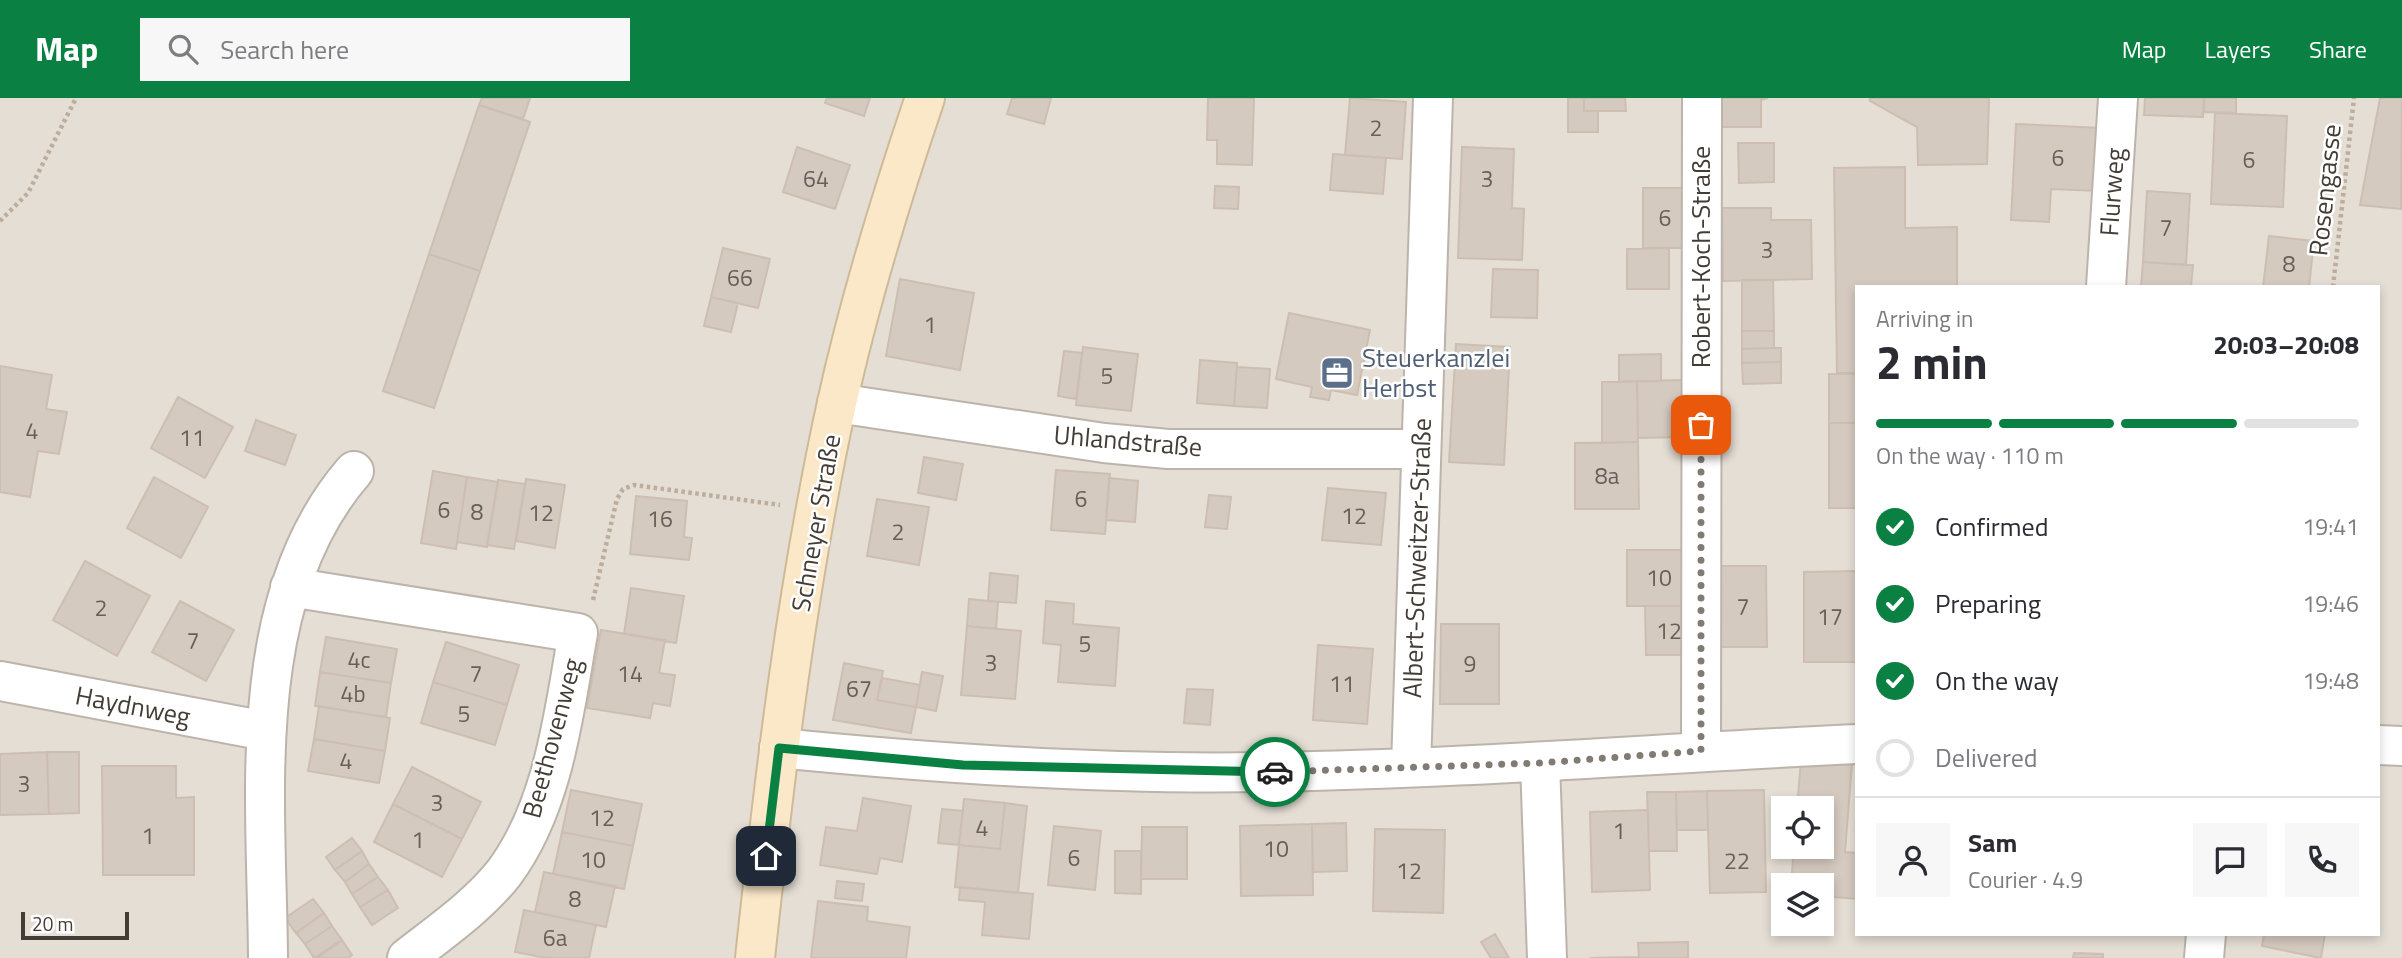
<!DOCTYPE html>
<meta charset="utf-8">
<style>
body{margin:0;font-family:"Titillium Web",sans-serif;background:#f7f7f7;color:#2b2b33;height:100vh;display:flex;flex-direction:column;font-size:26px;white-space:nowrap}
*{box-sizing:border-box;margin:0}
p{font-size:23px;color:#7c7c81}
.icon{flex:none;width:38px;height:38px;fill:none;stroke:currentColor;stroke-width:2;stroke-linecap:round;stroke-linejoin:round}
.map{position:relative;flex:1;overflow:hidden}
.panel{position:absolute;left:1855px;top:187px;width:525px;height:651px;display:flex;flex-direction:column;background:#fff;border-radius:0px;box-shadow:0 4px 10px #0003}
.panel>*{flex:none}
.fabs{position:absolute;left:1771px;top:698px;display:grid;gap:14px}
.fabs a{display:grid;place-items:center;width:63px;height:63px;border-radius:0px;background:#fff;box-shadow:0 4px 10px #0003;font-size:35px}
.scale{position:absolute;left:21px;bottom:18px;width:108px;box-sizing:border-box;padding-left:7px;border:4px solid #443d36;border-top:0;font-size:19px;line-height:24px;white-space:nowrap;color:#443d36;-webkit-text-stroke:5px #fff;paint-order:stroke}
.pin{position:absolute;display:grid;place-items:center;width:60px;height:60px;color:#fff;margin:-30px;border-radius:14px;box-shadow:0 4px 10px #0006}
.courier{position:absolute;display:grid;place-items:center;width:70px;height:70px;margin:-35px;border:5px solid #0b8043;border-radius:50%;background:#fff;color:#222;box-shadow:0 2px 9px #0007}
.headline em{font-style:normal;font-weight:700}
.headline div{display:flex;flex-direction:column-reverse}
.headline{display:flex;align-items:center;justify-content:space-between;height:119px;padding:0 21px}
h1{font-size:46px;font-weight:700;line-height:52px}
.bar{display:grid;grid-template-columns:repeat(4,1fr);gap:10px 7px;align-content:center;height:84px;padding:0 21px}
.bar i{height:9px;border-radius:5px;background:#e1e1e2}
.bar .active{background:#0b8043}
.bar p{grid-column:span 4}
.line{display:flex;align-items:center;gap:18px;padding:0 21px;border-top:2px solid #e1e1e2}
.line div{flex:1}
.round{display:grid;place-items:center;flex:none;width:74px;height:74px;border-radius:0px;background:#f7f7f7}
ol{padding:0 21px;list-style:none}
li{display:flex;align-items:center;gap:21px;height:77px}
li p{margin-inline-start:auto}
li .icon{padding:7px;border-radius:50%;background:#0b8043;color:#fff;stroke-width:4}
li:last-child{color:#7c7c81}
li i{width:38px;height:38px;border:4px solid #e1e1e2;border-radius:50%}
header{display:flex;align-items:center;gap:42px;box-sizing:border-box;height:98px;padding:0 35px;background:#0b8043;color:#fff}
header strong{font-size:33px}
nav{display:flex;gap:38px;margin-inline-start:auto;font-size:24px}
.search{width:490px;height:63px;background:#f7f7f7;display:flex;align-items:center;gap:18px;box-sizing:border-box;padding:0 24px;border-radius:0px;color:#7c7c81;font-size:26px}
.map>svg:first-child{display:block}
.residential{fill:#e5ded5;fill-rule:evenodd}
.building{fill:#d5cac0;stroke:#cdbeb1;stroke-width:2}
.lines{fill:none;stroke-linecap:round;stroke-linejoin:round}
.street-casing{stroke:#bcb4aa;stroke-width:42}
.secondary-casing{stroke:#ceba99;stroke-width:42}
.path{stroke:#bdad9c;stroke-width:4.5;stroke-dasharray:3.5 3.5;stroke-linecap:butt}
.street{stroke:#fff;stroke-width:38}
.secondary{stroke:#fae8c9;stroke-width:38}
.done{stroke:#817b74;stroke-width:7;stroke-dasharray:0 12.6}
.route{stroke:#0b8043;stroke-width:9}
.labels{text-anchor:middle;stroke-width:5;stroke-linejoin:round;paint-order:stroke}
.number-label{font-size:23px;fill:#686058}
.street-label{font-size:26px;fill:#443d36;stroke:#fff}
.service-label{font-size:26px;fill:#4e5e75;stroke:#fff;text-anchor:start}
</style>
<header>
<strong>Map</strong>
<div class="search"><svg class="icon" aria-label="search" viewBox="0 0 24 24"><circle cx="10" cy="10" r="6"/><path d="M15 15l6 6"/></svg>Search here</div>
<nav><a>Map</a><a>Layers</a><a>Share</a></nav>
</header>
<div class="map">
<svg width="2402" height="860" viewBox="0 0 2402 860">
<rect width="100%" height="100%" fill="#f2ede7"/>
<path class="residential" d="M 0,0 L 2402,0 L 2402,860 L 0,860 ZM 1857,189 L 2378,189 L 2378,836 L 1857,836 ZM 1783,710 L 1822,710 L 1822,749 L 1783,749 ZM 1783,788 L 1822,788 L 1822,826 L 1783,826 Z"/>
<path class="building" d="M 482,0 L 530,0 L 523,21 L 479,7 Z
M 827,0 L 870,0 L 864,18 L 825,5 Z
M 1012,0 L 1051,0 L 1044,26 L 1007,16 Z
M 1208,0 L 1254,0 L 1252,67 L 1217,66 L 1217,42 L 1207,42 Z
M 1350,0 L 1406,4 L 1402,61 L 1345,57 Z
M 1568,0 L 1584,0 L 1584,13 L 1598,13 L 1598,34 L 1568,34 Z
M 1584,0 L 1625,0 L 1626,13 L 1584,13 Z
M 1714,0 L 1768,0 L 1761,2 L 1761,29 L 1715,29 Z
M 1870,0 L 1989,0 L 1987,66 L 1918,67 L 1917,29 L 1870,3 Z
M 2145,0 L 2204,0 L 2203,19 L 2144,17 Z
M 2204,0 L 2236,0 L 2236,15 L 2204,14 Z
M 2380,0 L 2402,0 L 2401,111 L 2360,107 Z
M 479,7 L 530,24 L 480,173 L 429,156 Z
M 2215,15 L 2287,18 L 2283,109 L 2211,106 Z
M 2016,26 L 2102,30 L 2099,93 L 2051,91 L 2049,124 L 2011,122 Z
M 1738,45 L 1774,45 L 1774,84 L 1739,85 Z
M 797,49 L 850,67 L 835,111 L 783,94 Z
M 1462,49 L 1514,51 L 1512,110 L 1524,111 L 1522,162 L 1458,160 Z
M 1333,56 L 1386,60 L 1383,96 L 1330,92 Z
M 1905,69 L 1905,130 L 1957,129 L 1957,189 L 1857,189 L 1857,275 L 1837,275 L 1834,70 Z
M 1215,88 L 1239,89 L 1238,111 L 1214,110 Z
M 1643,90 L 1687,90 L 1687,150 L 1643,150 Z
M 2147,93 L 2190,96 L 2186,167 L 2143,164 Z
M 1722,110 L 1771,110 L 1771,122 L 1811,122 L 1812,181 L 1723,183 Z
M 2269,138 L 2314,143 L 2309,189 L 2263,189 Z
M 723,150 L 770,161 L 758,210 L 711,199 Z
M 1669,150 L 1669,191 L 1627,191 L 1627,151 Z
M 429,156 L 480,173 L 434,310 L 383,293 Z
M 2143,164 L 2193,167 L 2191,189 L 2141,189 Z
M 1493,171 L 1538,172 L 1537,220 L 1491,219 Z
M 900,181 L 974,195 L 960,272 L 886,258 Z
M 1742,182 L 1773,182 L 1774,233 L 1742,233 Z
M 711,199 L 738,205 L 731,234 L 704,228 Z
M 1289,215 L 1370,232 L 1357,297 L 1331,292 L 1329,302 L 1310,299 L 1312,289 L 1276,281 Z
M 1742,233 L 1774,233 L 1774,250 L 1742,251 Z
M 1456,246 L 1510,249 L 1504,367 L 1449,364 Z
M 1083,249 L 1138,256 L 1131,313 L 1076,307 Z
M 1774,250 L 1781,250 L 1781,264 L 1742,265 L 1742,251 Z
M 1064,253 L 1082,255 L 1076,301 L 1058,298 Z
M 1661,256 L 1661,283 L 1619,284 L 1619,257 Z
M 1200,262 L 1237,265 L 1234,308 L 1197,305 Z
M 1781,264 L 1781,285 L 1743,286 L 1742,265 Z
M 0,268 L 52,277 L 46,311 L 67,314 L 59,356 L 38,353 L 30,399 L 0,394 Z
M 1237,269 L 1270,271 L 1267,310 L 1234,308 Z
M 1829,276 L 1857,276 L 1857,325 L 1829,325 Z
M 1686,282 L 1687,339 L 1638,340 L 1637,283 Z
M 1637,283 L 1638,344 L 1602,345 L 1602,284 Z
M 178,299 L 233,329 L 205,380 L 151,350 Z
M 256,322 L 296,337 L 285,367 L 245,353 Z
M 1829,325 L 1857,325 L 1857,410 L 1829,410 Z
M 1638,344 L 1639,411 L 1575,411 L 1575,345 Z
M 924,359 L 963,366 L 956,402 L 918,395 Z
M 1056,372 L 1110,376 L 1105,436 L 1051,432 Z
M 433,373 L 467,379 L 456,451 L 421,445 Z
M 154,379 L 208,409 L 181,460 L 127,430 Z
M 467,379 L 498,384 L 487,449 L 457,444 Z
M 1109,380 L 1138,383 L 1135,424 L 1106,422 Z
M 526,381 L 565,387 L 555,450 L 516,443 Z
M 498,382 L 525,386 L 514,451 L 487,447 Z
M 1328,390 L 1386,395 L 1381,447 L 1322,442 Z
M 1209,397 L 1231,399 L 1227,431 L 1205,429 Z
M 636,398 L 687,403 L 684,439 L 692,440 L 689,462 L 630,456 Z
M 877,401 L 929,409 L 919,467 L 867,458 Z
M 1627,452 L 1692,452 L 1692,508 L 1627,508 Z
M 85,463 L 150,498 L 117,558 L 53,522 Z
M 1719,468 L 1766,468 L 1767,549 L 1719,549 Z
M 1857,473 L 1857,564 L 1804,564 L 1804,474 Z
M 990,475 L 1018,478 L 1016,505 L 988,503 Z
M 631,490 L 684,498 L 676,545 L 624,536 Z
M 969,501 L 998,504 L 996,531 L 967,528 Z
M 180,503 L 234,532 L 206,583 L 152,554 Z
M 1046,503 L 1074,506 L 1073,526 L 1119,530 L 1115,588 L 1058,584 L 1061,547 L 1043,545 Z
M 1645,508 L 1692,508 L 1692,557 L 1646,557 Z
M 1441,526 L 1499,526 L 1499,606 L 1440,606 Z
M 967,528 L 1021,533 L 1015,601 L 961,597 Z
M 601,532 L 665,542 L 659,575 L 675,577 L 670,608 L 653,605 L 650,620 L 587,610 Z
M 326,539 L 397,551 L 391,585 L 320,574 Z
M 446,544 L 519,567 L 507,607 L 433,584 Z
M 1318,547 L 1373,551 L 1367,626 L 1313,622 Z
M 844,565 L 883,573 L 877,602 L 916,609 L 911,635 L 833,622 Z
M 320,574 L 391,585 L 386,619 L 315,608 Z
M 922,574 L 943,578 L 936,613 L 916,609 Z
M 882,580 L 920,587 L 916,609 L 877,602 Z
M 433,584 L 507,607 L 495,647 L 421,625 Z
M 1187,591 L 1213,592 L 1210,627 L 1184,625 Z
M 319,608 L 390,620 L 385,653 L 314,641 Z
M 314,641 L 385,653 L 379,685 L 308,673 Z
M 47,654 L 79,654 L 79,715 L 49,716 Z
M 47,654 L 49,716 L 0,717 L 0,656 Z
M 1801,662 L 1852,666 L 1845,754 L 1857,755 L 1857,801 L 1822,798 L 1822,788 L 1791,788 L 1794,749 L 1822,749 L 1822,710 L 1797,710 Z
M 102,668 L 176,668 L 176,700 L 194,699 L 194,777 L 103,777 Z
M 412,669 L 481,704 L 462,741 L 393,706 Z
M 571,692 L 642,706 L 633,748 L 562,734 Z
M 1764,692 L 1766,794 L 1710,795 L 1707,693 Z
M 1707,693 L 1708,732 L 1677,732 L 1676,694 Z
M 1647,694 L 1676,694 L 1677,753 L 1649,753 Z
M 863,700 L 911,708 L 902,764 L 880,760 L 877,776 L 820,767 L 826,729 L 857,733 Z
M 964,701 L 1005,705 L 1000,751 L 959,747 Z
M 1005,705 L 1027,708 L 1018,795 L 955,789 L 959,747 L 1000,751 Z
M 393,706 L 462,741 L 442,779 L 374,744 Z
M 942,711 L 963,713 L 959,747 L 938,745 Z
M 1648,712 L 1650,792 L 1592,794 L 1590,714 Z
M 1346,725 L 1347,773 L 1313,774 L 1312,726 Z
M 1312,726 L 1313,797 L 1241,798 L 1240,728 Z
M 1054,728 L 1101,733 L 1095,792 L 1048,787 Z
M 1142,729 L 1187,729 L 1187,781 L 1141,781 Z
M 1375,731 L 1445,732 L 1443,815 L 1373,813 Z
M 562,734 L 633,748 L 624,791 L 553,776 Z
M 352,740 L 362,753 L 335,772 L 326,759 Z
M 362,753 L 369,766 L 345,784 L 335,772 Z
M 1115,753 L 1141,753 L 1141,796 L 1115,795 Z
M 369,766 L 378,779 L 352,796 L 345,784 Z
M 544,774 L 615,788 L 606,829 L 535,814 Z
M 378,779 L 388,792 L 360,809 L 352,796 Z
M 837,783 L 864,786 L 862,803 L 835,800 Z
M 960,789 L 1033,796 L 1029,841 L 982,837 L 985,804 L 959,802 Z
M 388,792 L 398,810 L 372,827 L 360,809 Z
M 313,801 L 324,815 L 296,835 L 285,820 Z
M 818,803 L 868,809 L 867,823 L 910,829 L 906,860 L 811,860 Z
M 524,812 L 596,827 L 589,860 L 546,860 L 515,854 Z
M 324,815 L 332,828 L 305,846 L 296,835 Z
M 332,828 L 342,842 L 314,860 L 305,846 Z
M 1495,836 L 1509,860 L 1491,860 L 1481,844 Z
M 2264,836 L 2325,836 L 2321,860 L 2262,848 Z
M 342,842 L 352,857 L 348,860 L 317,860 Z
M 1688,844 L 1688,860 L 1590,860 L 1639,859 L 1638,845 Z
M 2074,855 L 2103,856 L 2103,860 L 2073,860 Z"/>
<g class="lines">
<defs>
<path id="street" d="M 2106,189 L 2118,0
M 837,305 L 1104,345 L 1168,351 L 1420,351
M 290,489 L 578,535 C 564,614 554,708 504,775 C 478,808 440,834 407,860
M 0,583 L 266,633
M 2378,647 L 2402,648
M 779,650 C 940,666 1104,677 1266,674 C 1463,671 1660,655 1857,646
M 1701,653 L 1702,0
M 1540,665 L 1547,860
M 1411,669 L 1433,0
M 268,860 C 267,701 242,502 354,373
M 2204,860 L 2206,836"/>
<path id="secondary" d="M 755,860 C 775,674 797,488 837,305 C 860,201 891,100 925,0"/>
</defs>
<use href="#street" class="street-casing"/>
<use href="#secondary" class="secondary-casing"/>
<path class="path" d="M 0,123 L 28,95 L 76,0
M 2333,189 L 2354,0
M 593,502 L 617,401 L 623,391 L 634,387 L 780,407"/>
<use href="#street" class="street"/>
<use href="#secondary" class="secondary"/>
</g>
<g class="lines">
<path class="done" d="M 1275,674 L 1540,665 L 1701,653 L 1701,327"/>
<path class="route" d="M 766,758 L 779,650 L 963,667 L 1275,674"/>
</g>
<defs>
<symbol id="office-square" viewBox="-11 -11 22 22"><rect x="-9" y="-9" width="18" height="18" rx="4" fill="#5c6f8a" stroke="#fff"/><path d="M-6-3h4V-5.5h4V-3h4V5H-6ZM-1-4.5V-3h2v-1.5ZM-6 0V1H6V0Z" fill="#fff"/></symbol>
</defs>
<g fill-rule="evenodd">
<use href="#office-square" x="1318" y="256" width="38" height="38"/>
</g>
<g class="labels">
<g class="number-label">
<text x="1376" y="38">2</text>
<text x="2058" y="68">6</text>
<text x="2249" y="70">6</text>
<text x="816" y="89">64</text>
<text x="1487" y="89">3</text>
<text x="1665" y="128">6</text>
<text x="2166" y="138">7</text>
<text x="1767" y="160">3</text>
<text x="2289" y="174">8</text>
<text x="740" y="188">66</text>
<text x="930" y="235">1</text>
<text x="1107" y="286">5</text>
<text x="32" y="341">4</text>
<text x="192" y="348">11</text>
<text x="1607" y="386">8a</text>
<text x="1081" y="409">6</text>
<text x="444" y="420">6</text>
<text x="477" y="422">8</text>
<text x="541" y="423">12</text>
<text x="1354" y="426">12</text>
<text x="660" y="429">16</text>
<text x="898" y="442">2</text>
<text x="1659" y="488">10</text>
<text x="1743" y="517">7</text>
<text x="101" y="518">2</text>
<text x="1830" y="527">17</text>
<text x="1669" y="541">12</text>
<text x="193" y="551">7</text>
<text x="1085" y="554">5</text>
<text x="359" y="570">4c</text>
<text x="991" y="573">3</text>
<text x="1470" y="574">9</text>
<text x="476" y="584">7</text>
<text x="630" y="584">14</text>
<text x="1342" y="594">11</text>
<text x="859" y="599">67</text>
<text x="353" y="604">4b</text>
<text x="464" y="624">5</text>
<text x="346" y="671">4</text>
<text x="24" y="694">3</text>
<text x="437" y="713">3</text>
<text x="602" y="728">12</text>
<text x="982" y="738">4</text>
<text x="1619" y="741">1</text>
<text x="148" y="746">1</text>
<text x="418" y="750">1</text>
<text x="1276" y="759">10</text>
<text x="1074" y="768">6</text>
<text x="593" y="770">10</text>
<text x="1737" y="771">22</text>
<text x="1409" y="781">12</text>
<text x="575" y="809">8</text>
<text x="555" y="848">6a</text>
</g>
<g class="street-label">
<text transform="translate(2325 92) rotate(-84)" y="9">Rosengasse</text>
<text transform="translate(2112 94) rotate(-86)" y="9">Flurweg</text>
<text transform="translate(1701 159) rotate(-90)" y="9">Robert-Koch-Straße</text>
<text transform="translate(1128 343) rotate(5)" y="9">Uhlandstraße</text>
<text transform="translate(816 425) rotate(-80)" y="9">Schneyer Straße</text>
<text transform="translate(1417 460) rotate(-88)" y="9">Albert-Schweitzer-Straße</text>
<text transform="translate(133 608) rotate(11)" y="9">Haydnweg</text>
<text transform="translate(552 640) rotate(-75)" y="9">Beethovenweg</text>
</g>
<g class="service-label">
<text x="1362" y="269">Steuerkanzlei<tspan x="1362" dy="30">Herbst</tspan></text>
</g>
</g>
</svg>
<div class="fabs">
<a><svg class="icon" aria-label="locate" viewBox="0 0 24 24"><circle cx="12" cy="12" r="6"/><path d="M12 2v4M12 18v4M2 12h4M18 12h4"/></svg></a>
<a><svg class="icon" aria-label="layers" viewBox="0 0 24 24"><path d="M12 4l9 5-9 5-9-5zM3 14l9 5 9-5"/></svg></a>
</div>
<div class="scale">20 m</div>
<div class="pin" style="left:1701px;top:327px;background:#ea580c"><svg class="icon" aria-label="bag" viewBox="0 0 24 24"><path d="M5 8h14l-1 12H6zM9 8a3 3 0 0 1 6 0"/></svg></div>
<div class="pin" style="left:766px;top:758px;background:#1f2937"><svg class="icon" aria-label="home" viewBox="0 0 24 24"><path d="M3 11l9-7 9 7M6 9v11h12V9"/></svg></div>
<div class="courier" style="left:1275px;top:674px"><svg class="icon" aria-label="car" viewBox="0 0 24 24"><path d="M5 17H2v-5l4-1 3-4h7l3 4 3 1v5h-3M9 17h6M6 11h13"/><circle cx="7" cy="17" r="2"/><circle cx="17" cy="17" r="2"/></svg></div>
<section class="panel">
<div class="headline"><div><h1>2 min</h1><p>Arriving in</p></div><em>20:03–20:08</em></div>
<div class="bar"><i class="active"></i><i class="active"></i><i class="active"></i><i></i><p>On the way · 110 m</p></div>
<ol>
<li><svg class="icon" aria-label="check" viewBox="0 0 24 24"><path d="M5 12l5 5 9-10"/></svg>Confirmed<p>19:41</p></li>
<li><svg class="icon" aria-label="check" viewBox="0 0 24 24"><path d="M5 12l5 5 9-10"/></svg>Preparing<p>19:46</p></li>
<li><svg class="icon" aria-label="check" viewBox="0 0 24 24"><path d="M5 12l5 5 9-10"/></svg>On the way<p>19:48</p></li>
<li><i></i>Delivered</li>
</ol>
<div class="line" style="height:126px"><a class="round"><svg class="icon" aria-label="person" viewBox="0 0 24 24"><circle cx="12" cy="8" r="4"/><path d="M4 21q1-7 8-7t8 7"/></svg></a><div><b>Sam</b><p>Courier · 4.9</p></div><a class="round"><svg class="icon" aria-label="chat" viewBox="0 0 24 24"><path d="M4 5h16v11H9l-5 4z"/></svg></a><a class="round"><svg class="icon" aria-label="phone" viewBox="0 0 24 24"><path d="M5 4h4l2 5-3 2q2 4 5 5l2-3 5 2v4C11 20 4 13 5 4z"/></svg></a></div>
</section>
</div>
